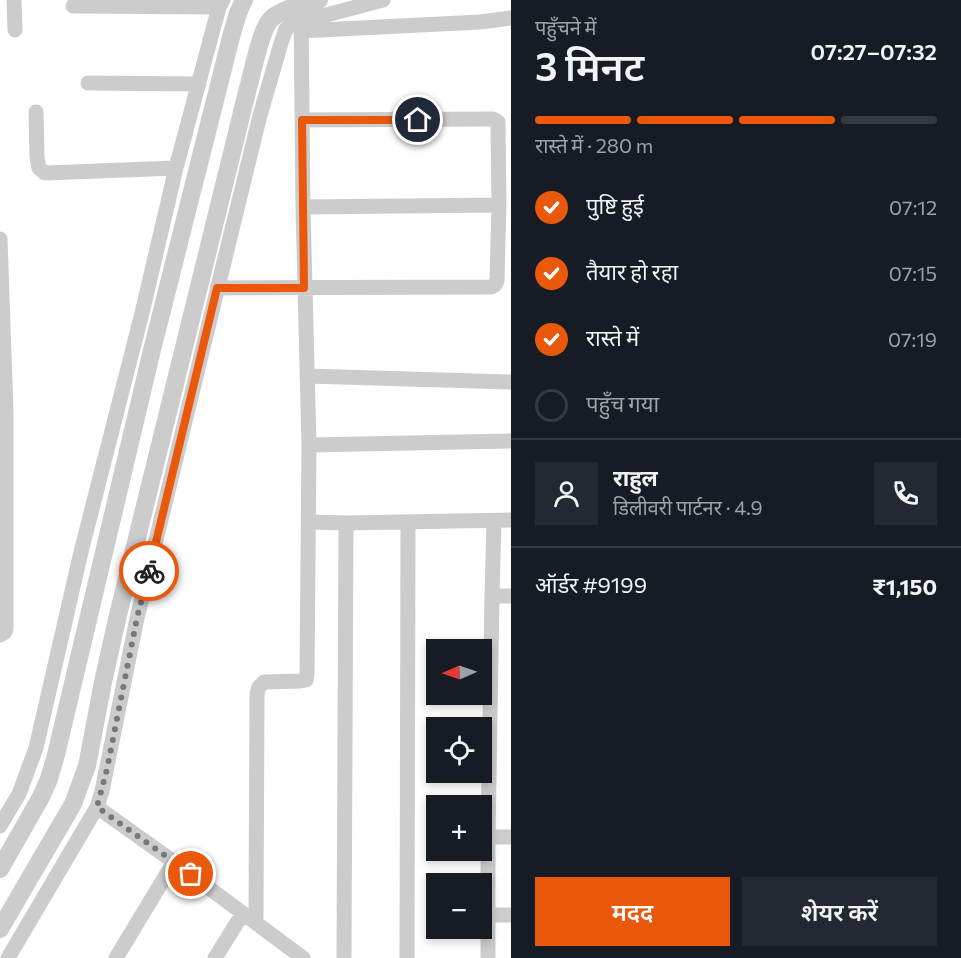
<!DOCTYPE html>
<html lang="hi">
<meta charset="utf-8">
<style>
body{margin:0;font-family:Commissioner,"Noto Sans Devanagari",sans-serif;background:#242831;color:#f1f3f6;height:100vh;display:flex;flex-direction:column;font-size:22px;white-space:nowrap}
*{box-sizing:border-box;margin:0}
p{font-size:20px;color:#9ea1a6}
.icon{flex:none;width:33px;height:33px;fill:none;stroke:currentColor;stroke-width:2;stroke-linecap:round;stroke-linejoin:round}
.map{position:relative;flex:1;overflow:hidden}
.panel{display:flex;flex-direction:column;background:#171b24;width:450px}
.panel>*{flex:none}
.needle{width:39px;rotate:268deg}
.buttons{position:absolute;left:426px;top:639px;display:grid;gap:12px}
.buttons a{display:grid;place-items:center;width:66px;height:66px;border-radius:0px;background:#171b24;box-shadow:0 3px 9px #0003;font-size:30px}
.pin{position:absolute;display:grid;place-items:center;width:51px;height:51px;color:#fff;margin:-26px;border:3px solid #fff;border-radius:50%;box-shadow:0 2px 6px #0007}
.courier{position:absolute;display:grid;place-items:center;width:60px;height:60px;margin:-30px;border:4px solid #ea580c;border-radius:50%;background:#fff;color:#222;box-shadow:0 2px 8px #0007}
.head em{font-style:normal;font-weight:600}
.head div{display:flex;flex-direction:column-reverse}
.head{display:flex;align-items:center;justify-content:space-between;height:102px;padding:0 24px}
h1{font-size:39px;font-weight:600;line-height:45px}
.bar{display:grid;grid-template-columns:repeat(4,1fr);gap:9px 6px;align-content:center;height:72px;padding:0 24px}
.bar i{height:8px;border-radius:4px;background:#363941}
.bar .selected{background:#ea580c}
.bar p{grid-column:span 4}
.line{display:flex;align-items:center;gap:15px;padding:0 24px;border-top:2px solid #363941}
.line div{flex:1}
.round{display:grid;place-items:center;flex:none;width:63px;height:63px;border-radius:0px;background:#242831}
ol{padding:0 24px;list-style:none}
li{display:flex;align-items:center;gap:18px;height:66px}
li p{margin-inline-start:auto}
li .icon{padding:6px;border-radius:50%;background:#ea580c;color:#fff;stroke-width:4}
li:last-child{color:#9ea1a6}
li i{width:33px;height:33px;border:3px solid #363941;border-radius:50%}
.primary-button{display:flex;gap:12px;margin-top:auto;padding:12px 24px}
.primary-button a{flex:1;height:69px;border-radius:0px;background:#ea580c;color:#fff;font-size:24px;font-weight:600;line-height:69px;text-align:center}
.primary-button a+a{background:#242831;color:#f1f3f6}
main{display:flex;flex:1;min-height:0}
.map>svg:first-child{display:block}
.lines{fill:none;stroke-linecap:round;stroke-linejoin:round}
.minor{stroke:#ccc;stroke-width:15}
.tertiary{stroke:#ccc;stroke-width:18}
.done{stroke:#787878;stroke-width:6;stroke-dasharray:0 10.8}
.route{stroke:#ea580c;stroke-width:8}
</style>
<main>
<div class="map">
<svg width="511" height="958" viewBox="0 0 511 958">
<rect width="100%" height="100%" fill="#fff"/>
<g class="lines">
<path class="minor" d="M 14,0 L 15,30
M 73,6 L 219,7
M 301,31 L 480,22 L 511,18
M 88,83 L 199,84
M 36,112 L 37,157 L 39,168 L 45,173 L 176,168
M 303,207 L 499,205
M 0,239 L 6,412 L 6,629 L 5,632 L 0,635
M 217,288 L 491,287 L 495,285 L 497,281 L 499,205 L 498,122 L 493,119 L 488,119 L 302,120
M 307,376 L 511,382
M 309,445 L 511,441
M 309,522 L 346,523 L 344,958
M 346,523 L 511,520
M 492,596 L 494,521
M 97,807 L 174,862 L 303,958
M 0,826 L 19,794 L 36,748 L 81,552 L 142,313 L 176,168 L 219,7 L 223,0
M 488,837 L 511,837
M 488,915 L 511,915
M 256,923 L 257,694 L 259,687 L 264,682 L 301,681 L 306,680 L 307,674 L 309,445 L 303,207 L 301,15
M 8,958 L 97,807 L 102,791 L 137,618 L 259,119 L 281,43 L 286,29 L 292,24 L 383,0
M 116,958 L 174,862
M 215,958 L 243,913
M 407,958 L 408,522
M 488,958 L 488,837 L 492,596 L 511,596"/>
<path class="tertiary" d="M 0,869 L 41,797 L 49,779 L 56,755 L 151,354 L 231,37 L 238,13 L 244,0
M 0,929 L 73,804 L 87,766 L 103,682 L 118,615 L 248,88 C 253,71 260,32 270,20 C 280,9 305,4 319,0"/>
</g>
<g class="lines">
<path class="done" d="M 149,571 L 137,618 L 107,769 L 97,807 L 191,874"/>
<path class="route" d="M 149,571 L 217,288 L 304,288 L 302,120 L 418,120"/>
</g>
</svg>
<div class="buttons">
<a><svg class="needle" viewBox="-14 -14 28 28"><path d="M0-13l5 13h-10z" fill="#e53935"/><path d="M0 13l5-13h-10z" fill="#9ea1a6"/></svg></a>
<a><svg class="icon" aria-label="locate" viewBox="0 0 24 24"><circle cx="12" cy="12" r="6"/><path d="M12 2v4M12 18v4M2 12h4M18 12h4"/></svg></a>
<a>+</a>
<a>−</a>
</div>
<div class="pin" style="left:191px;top:874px;background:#ea580c"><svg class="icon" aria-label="bag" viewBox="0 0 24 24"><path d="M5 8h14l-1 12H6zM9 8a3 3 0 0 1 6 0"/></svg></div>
<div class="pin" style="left:418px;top:120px;background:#1f2937"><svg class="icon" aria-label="home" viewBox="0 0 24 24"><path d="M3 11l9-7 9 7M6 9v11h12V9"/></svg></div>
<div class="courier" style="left:149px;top:571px"><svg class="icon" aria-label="bike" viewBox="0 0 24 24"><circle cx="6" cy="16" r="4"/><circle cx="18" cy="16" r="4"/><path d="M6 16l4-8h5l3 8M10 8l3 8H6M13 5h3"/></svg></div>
</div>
<section class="panel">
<div class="head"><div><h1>3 मिनट</h1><p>पहुँचने में</p></div><em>07:27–07:32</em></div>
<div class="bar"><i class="selected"></i><i class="selected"></i><i class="selected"></i><i></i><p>रास्ते में · 280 m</p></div>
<ol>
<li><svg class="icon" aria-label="check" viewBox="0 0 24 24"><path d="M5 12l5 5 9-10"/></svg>पुष्टि हुई<p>07:12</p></li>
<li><svg class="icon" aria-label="check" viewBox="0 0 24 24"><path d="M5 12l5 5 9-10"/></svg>तैयार हो रहा<p>07:15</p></li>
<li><svg class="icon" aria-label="check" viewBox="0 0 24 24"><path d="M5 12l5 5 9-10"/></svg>रास्ते में<p>07:19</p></li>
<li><i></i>पहुँच गया</li>
</ol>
<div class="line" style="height:108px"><a class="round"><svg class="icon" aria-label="person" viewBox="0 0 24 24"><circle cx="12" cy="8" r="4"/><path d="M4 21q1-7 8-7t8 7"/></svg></a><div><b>राहुल</b><p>डिलीवरी पार्टनर · 4.9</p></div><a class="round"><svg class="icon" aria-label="phone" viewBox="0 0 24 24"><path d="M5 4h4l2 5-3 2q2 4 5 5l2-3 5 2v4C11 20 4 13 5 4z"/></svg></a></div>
<div class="line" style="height:78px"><div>ऑर्डर #9199</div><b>₹1,150</b></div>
<div class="primary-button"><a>मदद</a><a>शेयर करें</a></div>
</section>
</main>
